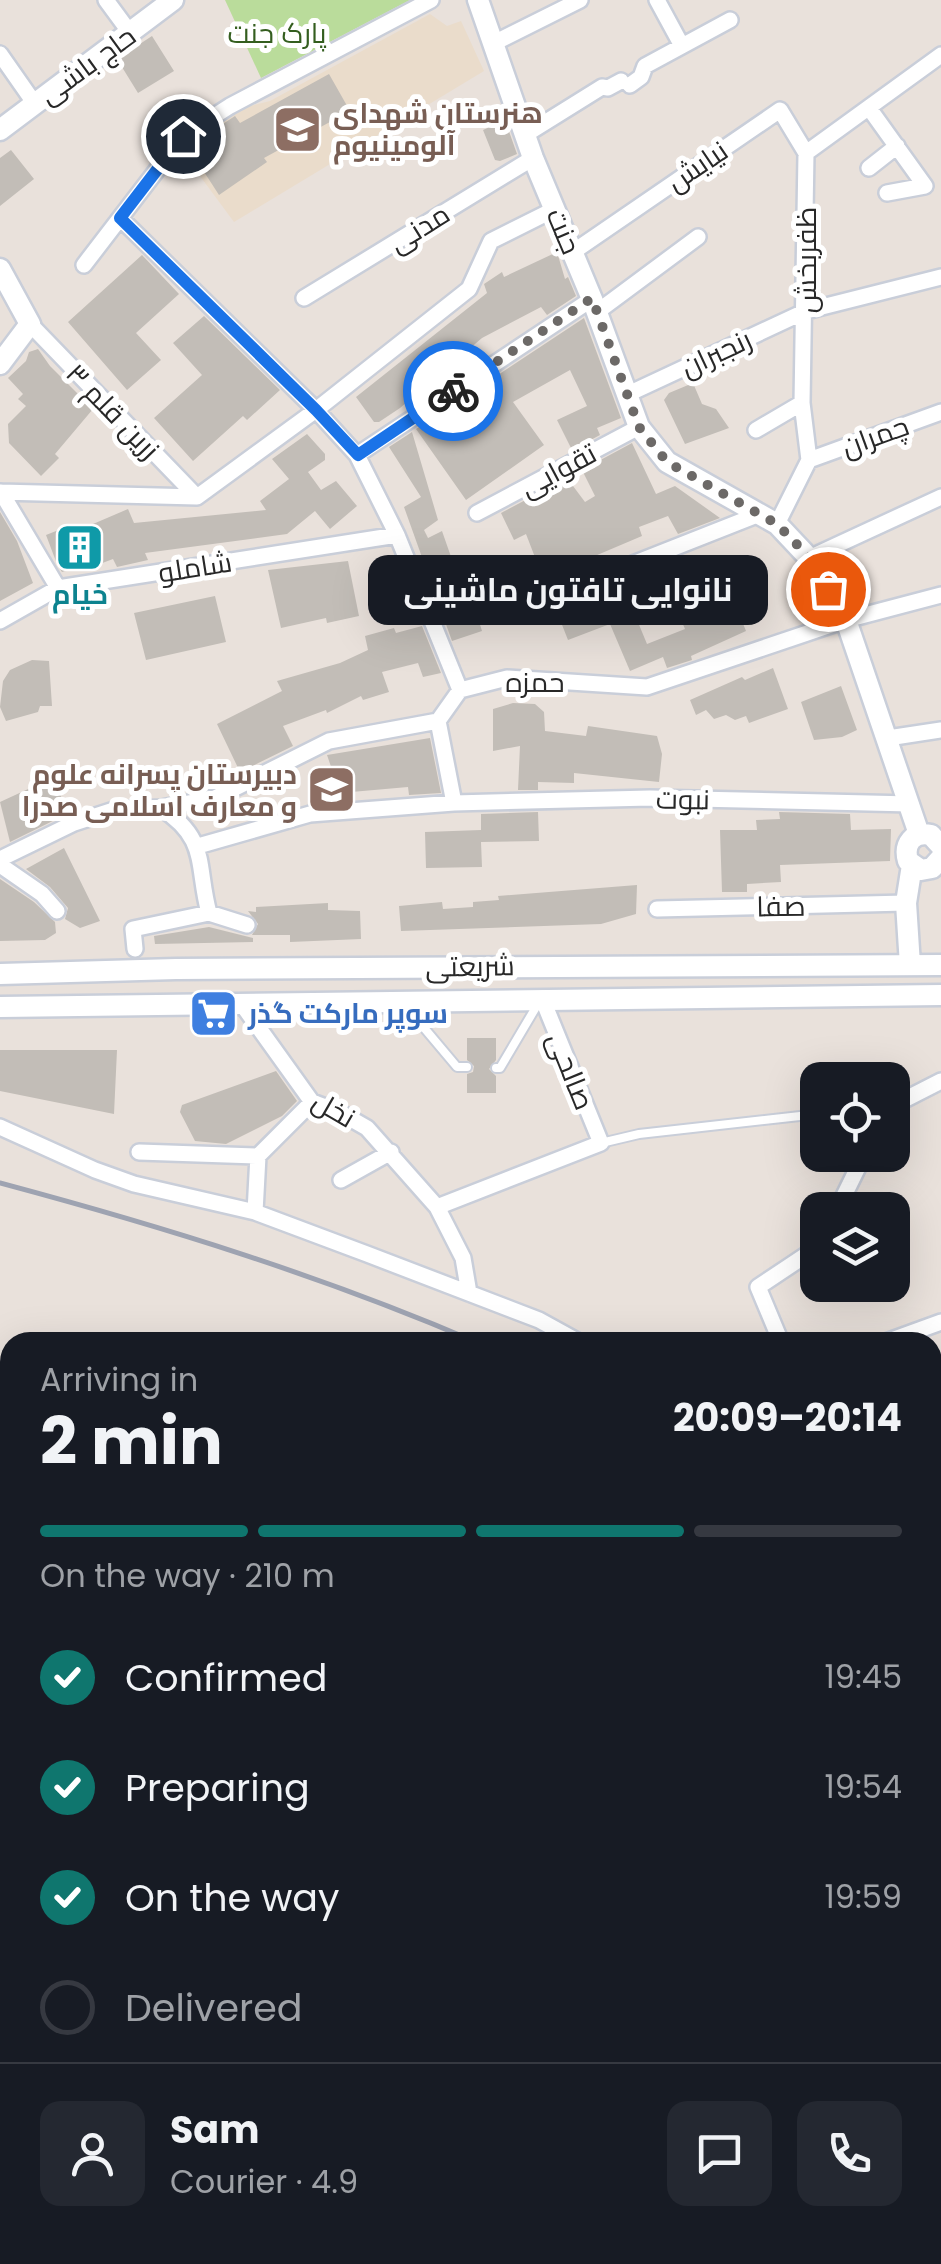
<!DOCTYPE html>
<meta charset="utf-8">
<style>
body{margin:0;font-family:Poppins,Cairo,sans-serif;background:#242831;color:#f1f3f6;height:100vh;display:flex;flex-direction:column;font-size:38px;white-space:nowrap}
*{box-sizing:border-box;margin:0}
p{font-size:32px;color:#9ea1a6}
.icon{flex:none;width:55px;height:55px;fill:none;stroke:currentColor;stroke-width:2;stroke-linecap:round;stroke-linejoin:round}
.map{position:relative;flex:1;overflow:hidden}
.sheet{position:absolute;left:0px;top:1332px;width:942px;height:932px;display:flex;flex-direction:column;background:#171b24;border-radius:30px 30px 0 0;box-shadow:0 10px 40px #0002}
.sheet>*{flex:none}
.buttons{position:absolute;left:800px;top:1062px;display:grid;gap:20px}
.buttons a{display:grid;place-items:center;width:110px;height:110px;border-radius:20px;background:#171b24;box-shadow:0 10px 40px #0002;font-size:50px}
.pin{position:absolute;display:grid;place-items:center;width:85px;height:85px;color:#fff;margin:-42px;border:5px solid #fff;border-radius:50%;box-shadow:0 2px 10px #0007}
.courier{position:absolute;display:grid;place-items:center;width:100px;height:100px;margin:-50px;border:8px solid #1a73e8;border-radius:50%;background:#fff;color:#222;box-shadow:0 2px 12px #0007}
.bubble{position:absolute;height:70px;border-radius:20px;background:#171b24;box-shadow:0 10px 40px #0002;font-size:32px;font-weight:700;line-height:70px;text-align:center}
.head em{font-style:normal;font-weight:700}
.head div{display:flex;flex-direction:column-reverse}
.head{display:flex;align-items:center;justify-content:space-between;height:170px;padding:0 40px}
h1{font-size:65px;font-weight:700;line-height:75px}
.bar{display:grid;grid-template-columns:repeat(4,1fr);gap:15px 10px;align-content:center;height:120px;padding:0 40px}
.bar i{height:12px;border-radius:8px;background:#363941}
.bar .active{background:#0f766e}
.bar p{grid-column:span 4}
.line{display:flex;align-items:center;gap:25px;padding:0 40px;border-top:2px solid #363941}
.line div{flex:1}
.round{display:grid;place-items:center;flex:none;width:105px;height:105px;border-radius:20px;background:#242831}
ol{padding:0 40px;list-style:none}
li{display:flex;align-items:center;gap:30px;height:110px}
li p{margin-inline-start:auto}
li .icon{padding:10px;border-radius:50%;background:#0f766e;color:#fff;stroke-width:4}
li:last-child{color:#9ea1a6}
li i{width:55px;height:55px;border:5px solid #363941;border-radius:50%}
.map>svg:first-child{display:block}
.education{fill:#eadccb}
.green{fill:#badc9b}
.building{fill:#c2bdb7;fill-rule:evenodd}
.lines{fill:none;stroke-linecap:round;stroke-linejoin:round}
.lane-casing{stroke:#c9ced9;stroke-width:12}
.street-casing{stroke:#c9ced9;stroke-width:20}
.secondary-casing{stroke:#c9ced9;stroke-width:25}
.lane{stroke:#fff;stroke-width:8}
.street{stroke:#fff;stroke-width:15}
.secondary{stroke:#fff;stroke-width:20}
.rail{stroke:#9ea3b1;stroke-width:5}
.done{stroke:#6c6967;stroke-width:10;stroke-dasharray:0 18}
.route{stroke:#1a73e8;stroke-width:12}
.labels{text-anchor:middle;stroke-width:10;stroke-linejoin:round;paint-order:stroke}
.park-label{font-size:28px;fill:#345e1f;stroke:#fff}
.street-label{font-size:28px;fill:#282828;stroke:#fff}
.education-label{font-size:28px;font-weight:bold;fill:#785e54;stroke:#fff;text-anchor:start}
.culture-label{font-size:28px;font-weight:bold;fill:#0d838f;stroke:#fff}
.shop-label{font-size:28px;font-weight:bold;fill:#366cbe;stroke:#fff;text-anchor:start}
</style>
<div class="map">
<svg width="941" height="2264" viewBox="0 0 941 2264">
<rect width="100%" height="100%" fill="#e9e1db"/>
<path class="education" d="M 430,14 L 447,26 L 461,21 L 484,71 L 234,222 L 180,149 L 235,110 L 270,101 Z"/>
<path class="green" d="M 225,0 L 410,0 L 261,78 Z"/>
<path class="building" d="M 152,36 L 174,71 L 138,93 L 117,59 Z
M 329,74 L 350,111 L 264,158 L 267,162 L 219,195 L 188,147 L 235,116 L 240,123 Z
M 505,120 L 517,154 L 500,161 L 495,160 L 483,130 Z
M 11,150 L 34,179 L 0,206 L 0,158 Z
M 557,252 L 565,279 L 568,277 L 576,296 L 547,315 L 541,307 L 482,338 L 400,408 L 379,422 L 374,422 L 356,397 L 487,293 L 484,284 L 502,272 L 504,277 Z
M 142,255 L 179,294 L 136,333 L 161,360 L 127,390 L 68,322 Z
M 204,316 L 280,390 L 247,420 L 243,416 L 193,461 L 154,418 L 202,375 L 173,343 Z
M 584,318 L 621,418 L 597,428 L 600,435 L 572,450 L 557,420 L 587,406 L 570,370 L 513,402 L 544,445 L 466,500 L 416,429 Z
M 38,349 L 50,366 L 93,409 L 55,454 L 59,458 L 41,476 L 9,443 L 8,424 L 26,406 L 18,399 L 23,394 L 8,378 L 26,361 L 29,352 Z
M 693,383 L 702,404 L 716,409 L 729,428 L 685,444 L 664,400 L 669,393 Z
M 412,432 L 438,520 L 424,530 L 428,538 L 442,531 L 464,594 L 470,593 L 482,631 L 452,641 L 404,507 L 421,497 L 389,447 Z
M 307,434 L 325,454 L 325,460 L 308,472 L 321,490 L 336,481 L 357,506 L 330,529 L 315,511 L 287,534 L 145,553 L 148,560 L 117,567 L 113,559 L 89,568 L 87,563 L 62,572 L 57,564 L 46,535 L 61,529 L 63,533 L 71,530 L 72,533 L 128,509 L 134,523 L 266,510 L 260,501 L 289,479 L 272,459 Z
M 632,443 L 656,494 L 675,486 L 720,518 L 678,534 L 668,516 L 639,527 L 642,536 L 543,578 L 526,534 L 514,540 L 501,513 L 567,478 L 585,502 L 595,496 L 582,470 Z
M 0,512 L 17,541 L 33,583 L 0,601 Z
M 687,557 L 708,609 L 733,599 L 746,631 L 691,656 L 692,660 L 667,668 L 663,657 L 630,671 L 610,624 L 568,640 L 555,607 ZM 672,599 L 685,629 L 647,644 L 635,615 Z
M 348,561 L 359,616 L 327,623 L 326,618 L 281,628 L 268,570 Z
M 215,596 L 226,642 L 146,660 L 134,613 Z
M 422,626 L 441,673 L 423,677 L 418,663 L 382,672 L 389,692 L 363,700 L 361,696 L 327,713 L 326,710 L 283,726 L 293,746 L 240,772 L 217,724 L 282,691 L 277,681 L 340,663 L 368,650 L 365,636 L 394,628 L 396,633 Z
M 32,660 L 49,661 L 52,706 L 40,706 L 38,712 L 6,721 L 0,707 L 3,681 L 10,670 Z
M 773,668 L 788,709 L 749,723 L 746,716 L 735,720 L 726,715 L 714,719 L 706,710 L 696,715 L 690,700 L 742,677 L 745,680 Z
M 841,686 L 857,730 L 842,737 L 814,740 L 801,702 Z
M 513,703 L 535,704 L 544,712 L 545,731 L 586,736 L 588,726 L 657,736 L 662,754 L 659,782 L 574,773 L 574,783 L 538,782 L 538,790 L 518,790 L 520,746 L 493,751 L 493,709 Z
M 430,738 L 441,793 L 409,795 L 408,787 L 340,793 L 327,755 Z
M 52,778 L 69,813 L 10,842 L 0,802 Z
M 538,812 L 539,841 L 481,842 L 482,867 L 426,868 L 425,832 L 481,830 L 481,814 Z
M 779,812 L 850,814 L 851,830 L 891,829 L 890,861 L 780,865 L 781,882 L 747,884 L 747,892 L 722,892 L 720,830 L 757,830 L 756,820 L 780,819 Z
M 64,848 L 100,921 L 80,928 L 65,919 L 68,908 L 50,887 L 26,869 Z
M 0,879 L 34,902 L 55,922 L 56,933 L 45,940 L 0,941 Z
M 637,885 L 636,914 L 601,924 L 401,931 L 399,906 L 442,902 L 443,909 L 473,907 L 473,902 L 499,900 L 498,896 Z
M 328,903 L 328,910 L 360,911 L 361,939 L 290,942 L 290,935 L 252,935 L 258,924 L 248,911 L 256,912 L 256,907 Z
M 209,927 L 253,938 L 253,942 L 155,944 L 154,936 Z
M 467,1038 L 496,1038 L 496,1060 L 489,1069 L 496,1076 L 496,1093 L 467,1093 L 467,1074 L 473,1072 L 474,1066 L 467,1060 Z
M 0,1050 L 117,1050 L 114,1114 L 0,1091 Z
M 276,1071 L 297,1101 L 282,1116 L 226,1144 L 195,1141 L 180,1112 L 182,1105 Z"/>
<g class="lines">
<defs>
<path id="lane" d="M 404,1004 L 457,1067 L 467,1067
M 496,1068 L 500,1068 L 539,1002
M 601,1143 L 639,1134 L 818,1114"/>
<path id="street" d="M 106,0 L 131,34
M 657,0 L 682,46
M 492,44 L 580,0
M 0,54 L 35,104
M 630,85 L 641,77 L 645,66 L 730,20
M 869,108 L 925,186 L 887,193
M 525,135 L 602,87 L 608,88 L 621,81
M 869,168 L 897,146
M 120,218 L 316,410 L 357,455 L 397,535 L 460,690
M 573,252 L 780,110 L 806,153
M 84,265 L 183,136 L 230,106 L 431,0
M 304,298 L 533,158
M 597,312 L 698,237
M 30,324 L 197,497
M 626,395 L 806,311 L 941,277
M 756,430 L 802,403
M 357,455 L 592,299
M 809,460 L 941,412
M 0,492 L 197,497
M 1,492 L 58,588
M 197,497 L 316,410 L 469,289 L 491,241 L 555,209
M 477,513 L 639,427
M 777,524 L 809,460 L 802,403 L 806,153 L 941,55
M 809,558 L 941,497
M 554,595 L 757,515
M 0,621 L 58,588 L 397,535
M 438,721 L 454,803
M 888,738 L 941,730
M 198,846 L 310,814 L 454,803 L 650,798 L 911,804
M 0,859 L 74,823 L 114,810 L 161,808 L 215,798 L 329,741 L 438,721 L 460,690 L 507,678 L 647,687 L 846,620 L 941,595
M 0,865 L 42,894 L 57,911
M 657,909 L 906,903
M 209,913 L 247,925
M 135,949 L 133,929 L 209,913 C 196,865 209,839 161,808
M 241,1003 L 312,1102 L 339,1112 L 367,1128 L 437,1207 L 463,1258 L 469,1293
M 892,1106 L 941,1081
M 0,1127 L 95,1170 L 134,1184 L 255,1212 L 367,1254 L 539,1320 L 579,1342
M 139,1152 L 258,1156
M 341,1180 L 391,1152
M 437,1207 L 601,1143 L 542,998
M 837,1210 L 864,1155
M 255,1212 L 258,1156 L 312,1102
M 781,1342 L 758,1287 L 818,1247
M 886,1342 L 941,1322
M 932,1533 L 941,1531"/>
<path id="secondary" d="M 478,0 L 533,158 L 592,299 L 639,427 L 667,462 L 777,524 L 809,558 L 846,620 L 919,834
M 0,130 L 173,0
M 0,269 L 30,324 L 0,364
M 941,846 L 931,835 C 913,831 903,844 908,861 L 921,870 L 932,868 L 941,858
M 910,965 L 906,903 L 912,865
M 0,974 L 176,969 L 941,965
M 0,1007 L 941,995"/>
</defs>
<use href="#lane" class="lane-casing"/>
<use href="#street" class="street-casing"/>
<use href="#secondary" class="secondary-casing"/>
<use href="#lane" class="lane"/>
<use href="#street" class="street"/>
<use href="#secondary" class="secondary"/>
<path class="rail" d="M 0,1183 C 164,1227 320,1275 476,1342
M 932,1599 L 941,1605"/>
</g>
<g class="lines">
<path class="done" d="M 453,391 L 592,298 L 639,427 L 667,462 L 777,524 L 810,558 L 828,589"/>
<path class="route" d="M 183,136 L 120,218 L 316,410 L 358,455 L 453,391"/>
</g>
<defs>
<symbol id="school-square" viewBox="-11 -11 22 22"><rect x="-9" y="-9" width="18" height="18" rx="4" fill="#8d6e63" stroke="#fff"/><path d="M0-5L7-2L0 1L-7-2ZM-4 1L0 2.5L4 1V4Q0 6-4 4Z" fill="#fff"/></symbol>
<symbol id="building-square" viewBox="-11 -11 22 22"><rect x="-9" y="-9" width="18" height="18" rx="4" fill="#0f9aa8" stroke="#fff"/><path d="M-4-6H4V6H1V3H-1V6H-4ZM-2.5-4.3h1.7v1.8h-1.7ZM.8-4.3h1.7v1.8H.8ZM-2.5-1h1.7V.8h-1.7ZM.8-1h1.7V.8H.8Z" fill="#fff"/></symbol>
<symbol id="supermarket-square" viewBox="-11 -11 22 22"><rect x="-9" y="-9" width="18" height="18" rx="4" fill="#3f7fe0" stroke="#fff"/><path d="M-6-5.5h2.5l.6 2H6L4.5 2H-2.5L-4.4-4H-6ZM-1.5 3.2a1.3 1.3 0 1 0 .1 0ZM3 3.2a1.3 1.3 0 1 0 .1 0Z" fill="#fff"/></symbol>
</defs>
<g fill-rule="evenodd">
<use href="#school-square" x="270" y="102" width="55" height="55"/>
<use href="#building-square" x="52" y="520" width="55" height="55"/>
<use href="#school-square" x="304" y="762" width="55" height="55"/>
<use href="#supermarket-square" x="186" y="986" width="55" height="55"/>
</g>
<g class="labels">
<g class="park-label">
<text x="277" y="43">پارک جنت</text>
</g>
<g class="street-label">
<text transform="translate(87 65) rotate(-36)" y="10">حاج باشی</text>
<text transform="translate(697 166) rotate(-34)" y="10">نیایش</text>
<text transform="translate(419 228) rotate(-32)" y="10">مدنی</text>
<text transform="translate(564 231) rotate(67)" y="10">جنت</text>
<text transform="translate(806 260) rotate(-90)" y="10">ظفربخش</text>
<text transform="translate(716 353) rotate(-25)" y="10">رنجبران</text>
<text transform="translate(113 411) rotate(46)" y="10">زرین قلم ۳</text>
<text transform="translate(875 436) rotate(-20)" y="10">چمران</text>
<text transform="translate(558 470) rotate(-28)" y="10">تقوایی</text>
<text transform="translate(195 567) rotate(-9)" y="10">شاملو</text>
<text x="535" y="692">حمزه</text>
<text transform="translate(683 799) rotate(1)" y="10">نبوت</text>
<text transform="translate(781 906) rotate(-1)" y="10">صفا</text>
<text transform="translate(470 966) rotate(-1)" y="10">شریعتی</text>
<text transform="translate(571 1071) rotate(68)" y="10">صالحی</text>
<text transform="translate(334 1109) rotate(30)" y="10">نخل</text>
</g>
<g class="education-label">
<text x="333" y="123">هنرستان شهدای<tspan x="333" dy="32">آلومینیوم</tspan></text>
<text x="297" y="784" text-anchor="end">دبیرستان پسرانه علوم<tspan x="297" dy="32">و معارف اسلامی صدرا</tspan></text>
</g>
<g class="culture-label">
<text x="80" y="604">خیام</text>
</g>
<g class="shop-label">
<text x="248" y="1023">سوپر مارکت گذر</text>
</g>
</g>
</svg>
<div class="buttons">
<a><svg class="icon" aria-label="locate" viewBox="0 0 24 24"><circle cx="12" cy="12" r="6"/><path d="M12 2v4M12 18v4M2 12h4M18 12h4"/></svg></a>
<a><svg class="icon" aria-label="layers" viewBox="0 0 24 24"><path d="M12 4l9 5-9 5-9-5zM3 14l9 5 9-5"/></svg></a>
</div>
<div class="pin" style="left:828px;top:589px;background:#ea580c"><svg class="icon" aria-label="bag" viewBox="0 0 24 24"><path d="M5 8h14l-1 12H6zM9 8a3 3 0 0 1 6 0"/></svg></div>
<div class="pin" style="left:183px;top:136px;background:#1f2937"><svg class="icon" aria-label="home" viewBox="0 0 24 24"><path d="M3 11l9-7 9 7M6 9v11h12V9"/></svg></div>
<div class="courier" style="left:453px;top:391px"><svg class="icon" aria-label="bike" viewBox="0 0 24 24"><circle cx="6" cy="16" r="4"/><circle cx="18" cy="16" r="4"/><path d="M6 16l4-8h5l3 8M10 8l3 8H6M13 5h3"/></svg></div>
<div class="bubble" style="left:368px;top:555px;width:400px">نانوایی تافتون ماشینی</div>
<section class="sheet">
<div class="head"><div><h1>2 min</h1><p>Arriving in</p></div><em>20:09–20:14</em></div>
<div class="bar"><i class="active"></i><i class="active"></i><i class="active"></i><i></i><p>On the way · 210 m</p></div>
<ol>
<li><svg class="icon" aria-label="check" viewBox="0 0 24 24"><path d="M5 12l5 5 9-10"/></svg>Confirmed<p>19:45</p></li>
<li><svg class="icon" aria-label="check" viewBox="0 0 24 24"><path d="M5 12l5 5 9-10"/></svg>Preparing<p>19:54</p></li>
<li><svg class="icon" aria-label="check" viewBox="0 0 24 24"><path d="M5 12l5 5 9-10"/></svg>On the way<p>19:59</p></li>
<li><i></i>Delivered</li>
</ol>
<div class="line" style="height:180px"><a class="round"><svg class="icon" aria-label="person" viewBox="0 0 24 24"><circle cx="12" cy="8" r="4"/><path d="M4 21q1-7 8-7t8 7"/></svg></a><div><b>Sam</b><p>Courier · 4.9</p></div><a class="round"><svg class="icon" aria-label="chat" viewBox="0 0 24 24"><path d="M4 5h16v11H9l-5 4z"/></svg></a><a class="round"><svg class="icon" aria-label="phone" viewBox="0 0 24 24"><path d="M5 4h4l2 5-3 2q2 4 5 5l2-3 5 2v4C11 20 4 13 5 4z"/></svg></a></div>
</section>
</div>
